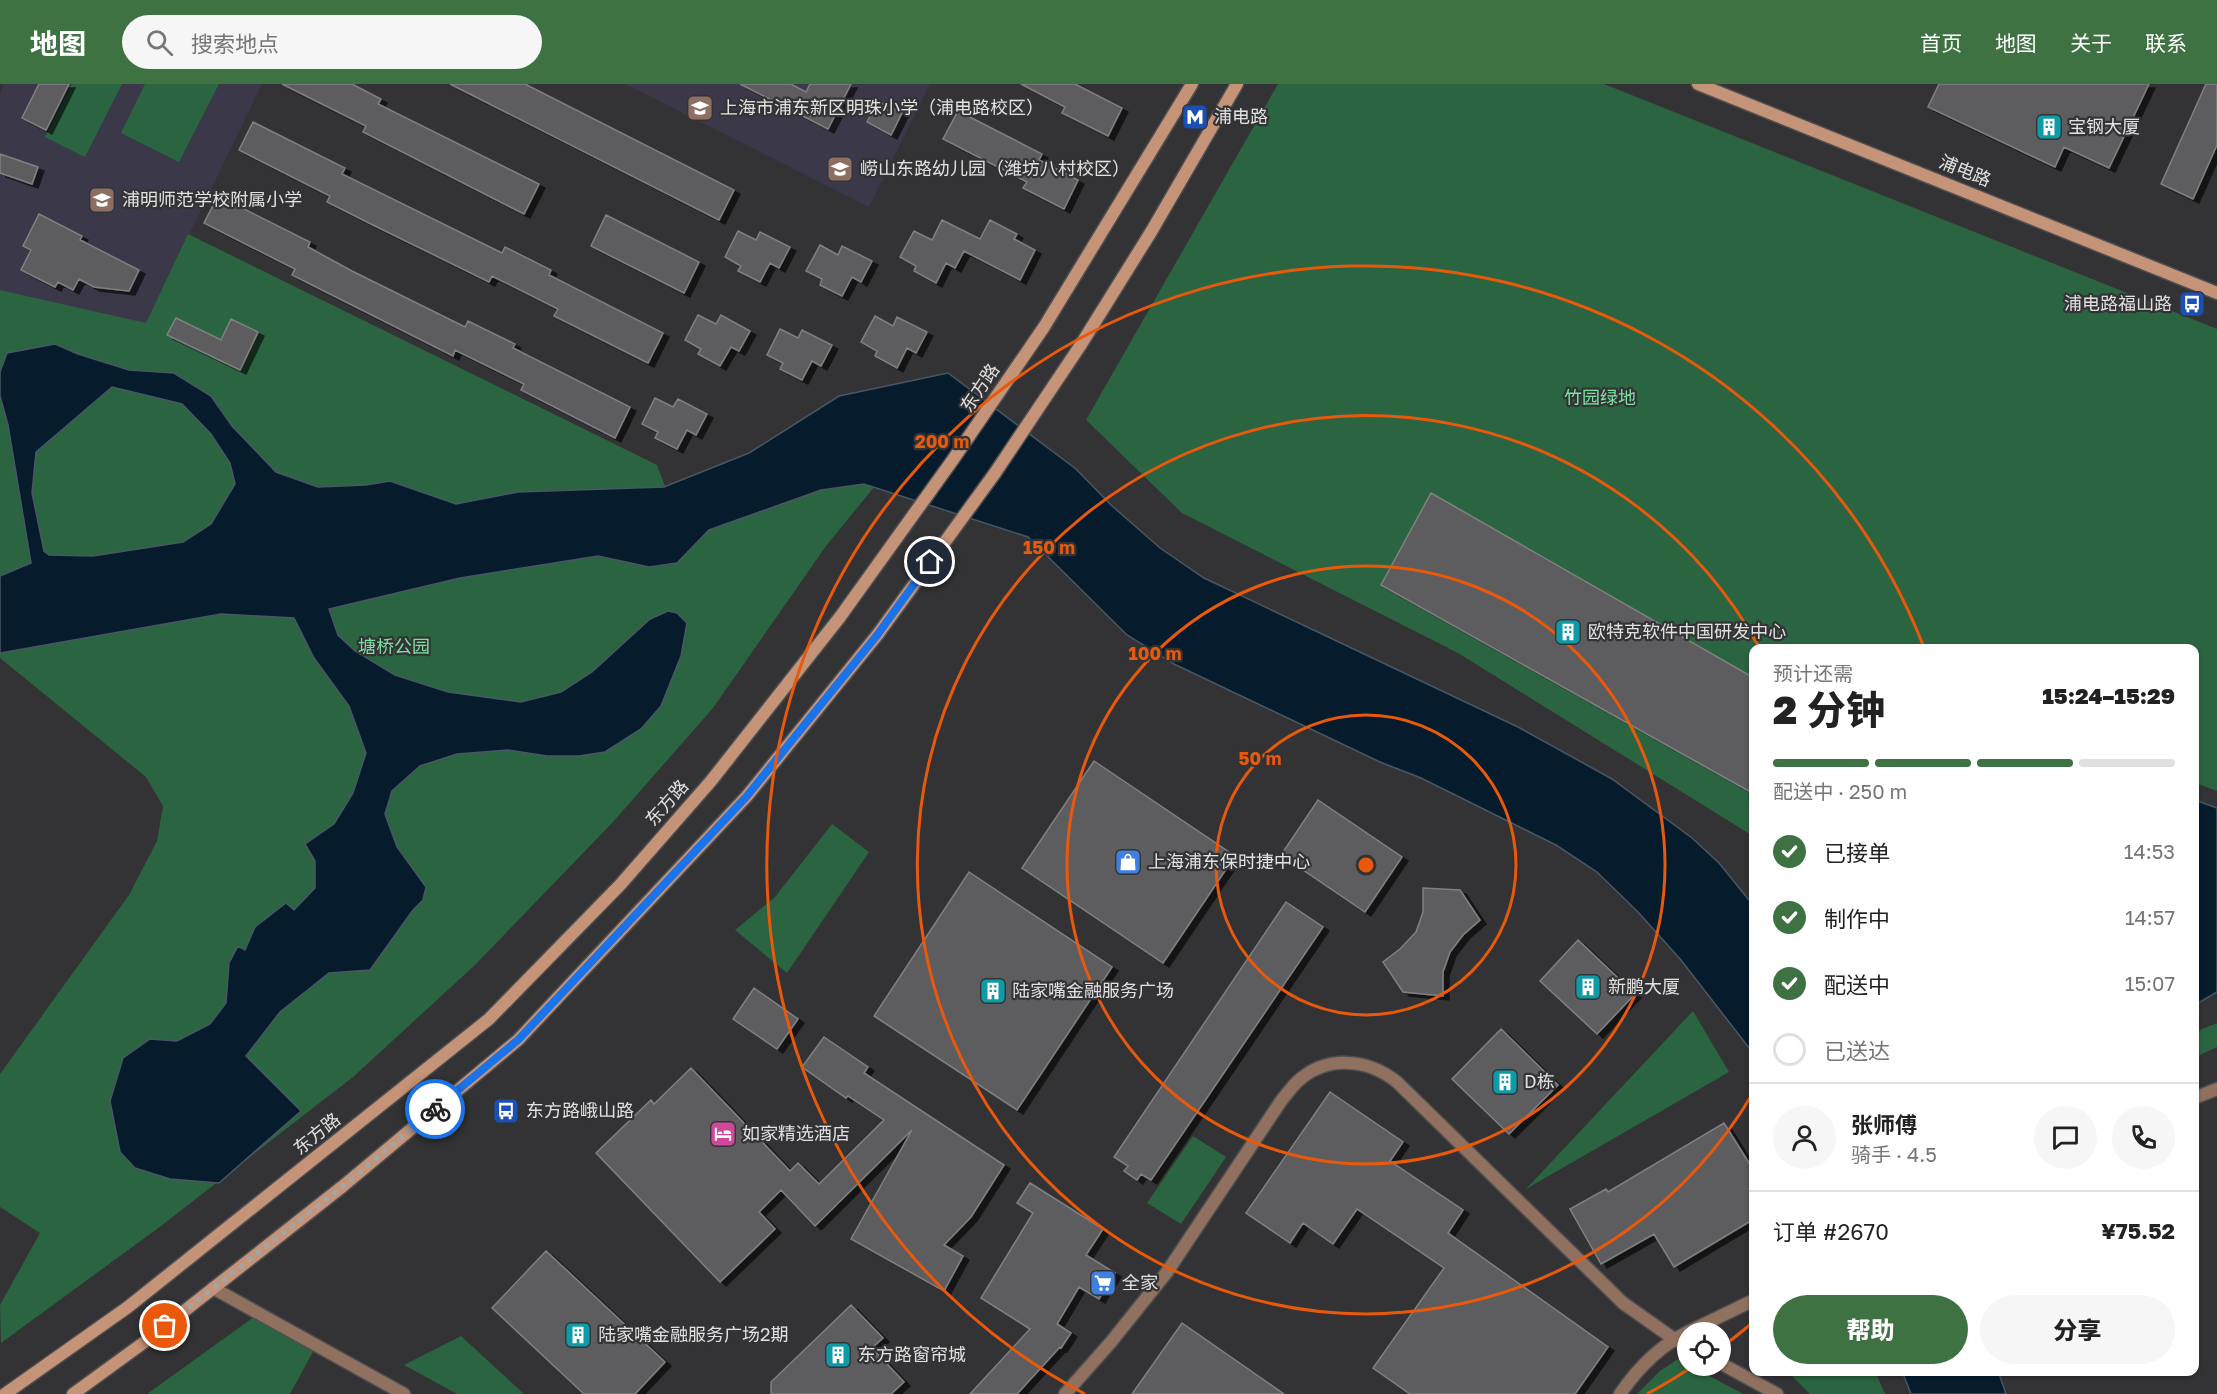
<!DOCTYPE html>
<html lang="zh">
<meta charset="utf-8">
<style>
body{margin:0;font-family:"Golos Text","Noto Sans SC",sans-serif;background:#f6f6f6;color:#222;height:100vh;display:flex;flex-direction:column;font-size:22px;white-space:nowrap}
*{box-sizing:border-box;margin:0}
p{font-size:20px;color:#767676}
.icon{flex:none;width:33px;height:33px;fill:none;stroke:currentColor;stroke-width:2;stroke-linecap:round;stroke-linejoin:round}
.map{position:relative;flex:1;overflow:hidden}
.details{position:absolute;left:1749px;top:560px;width:450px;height:732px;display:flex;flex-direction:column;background:#fff;border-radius:12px;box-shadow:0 2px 4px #0004}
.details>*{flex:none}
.buttons{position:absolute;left:1677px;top:1238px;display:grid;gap:12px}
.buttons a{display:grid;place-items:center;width:54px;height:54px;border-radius:50%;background:#fff;box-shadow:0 2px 4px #0004;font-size:30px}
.pin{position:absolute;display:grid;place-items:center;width:51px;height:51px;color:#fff;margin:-26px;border:3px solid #fff;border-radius:50%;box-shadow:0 2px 6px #0007}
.courier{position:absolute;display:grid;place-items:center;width:60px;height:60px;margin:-30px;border:4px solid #1a73e8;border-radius:50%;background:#fff;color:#222;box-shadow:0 2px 8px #0007}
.headline em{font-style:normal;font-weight:800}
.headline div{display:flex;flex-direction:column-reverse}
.headline{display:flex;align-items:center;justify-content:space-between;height:102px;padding:0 24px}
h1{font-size:39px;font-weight:800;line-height:45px}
.bar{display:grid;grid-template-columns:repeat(4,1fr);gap:9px 6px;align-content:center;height:72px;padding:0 24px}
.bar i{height:8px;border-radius:4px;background:#e0e0e0}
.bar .current{background:#3f7242}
.bar p{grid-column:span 4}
.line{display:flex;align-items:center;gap:15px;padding:0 24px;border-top:2px solid #e0e0e0}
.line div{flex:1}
.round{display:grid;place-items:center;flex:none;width:63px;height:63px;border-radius:32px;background:#f6f6f6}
ol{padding:0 24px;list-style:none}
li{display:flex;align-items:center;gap:18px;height:66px}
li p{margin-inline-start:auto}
li .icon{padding:6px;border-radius:50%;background:#3f7242;color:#fff;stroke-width:4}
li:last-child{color:#767676}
li i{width:33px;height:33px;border:3px solid #e0e0e0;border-radius:50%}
.cta{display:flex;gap:12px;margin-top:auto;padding:12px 24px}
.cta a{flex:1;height:69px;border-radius:36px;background:#3f7242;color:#fff;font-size:24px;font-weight:800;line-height:69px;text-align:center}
.cta a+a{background:#f6f6f6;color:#222}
header{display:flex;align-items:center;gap:36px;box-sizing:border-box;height:84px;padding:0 30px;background:#3f7242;color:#fff}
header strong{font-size:28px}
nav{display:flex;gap:33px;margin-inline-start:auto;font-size:21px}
.search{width:420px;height:54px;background:#f6f6f6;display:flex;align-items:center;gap:15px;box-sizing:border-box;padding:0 21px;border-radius:33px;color:#767676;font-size:22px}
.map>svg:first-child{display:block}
.education{fill:#3b3849}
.green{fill:#2b6441}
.water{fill:#061c2c;stroke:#485763;stroke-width:1.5;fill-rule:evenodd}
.building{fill:#5d5c5f;stroke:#808082;stroke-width:1.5;filter:url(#shadow)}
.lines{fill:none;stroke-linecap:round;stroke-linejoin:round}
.street-casing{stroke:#4f4f51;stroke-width:15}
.secondary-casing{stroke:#4f4f51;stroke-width:15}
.street{stroke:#90715f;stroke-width:12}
.secondary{stroke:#c59377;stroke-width:12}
.done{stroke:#a4a4a5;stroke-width:6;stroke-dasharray:0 10.8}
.route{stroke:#1a73e8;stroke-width:8}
.ring{fill:none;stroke:#e8590c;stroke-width:3}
.labels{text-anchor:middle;stroke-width:4.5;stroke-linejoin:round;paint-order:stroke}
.poi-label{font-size:18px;fill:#e1e1e2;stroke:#333335;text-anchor:start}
.street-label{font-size:18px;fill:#e1e1e2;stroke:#333335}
.park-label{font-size:18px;fill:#7ae3a1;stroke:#333335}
.centre{fill:#e8590c;stroke:#333335;stroke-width:3}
.ring-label{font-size:18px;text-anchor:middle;font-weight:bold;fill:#e8590c;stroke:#333335;stroke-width:4.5;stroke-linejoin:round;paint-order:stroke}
</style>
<header>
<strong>地图</strong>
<div class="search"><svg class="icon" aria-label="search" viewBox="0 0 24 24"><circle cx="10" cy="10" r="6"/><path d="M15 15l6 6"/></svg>搜索地点</div>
<nav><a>首页</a><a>地图</a><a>关于</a><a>联系</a></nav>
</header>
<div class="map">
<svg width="2217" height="1310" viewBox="0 0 2217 1310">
<defs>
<filter id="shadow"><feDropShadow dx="6" dy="4" stdDeviation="0" flood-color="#0009"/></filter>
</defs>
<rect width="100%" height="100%" fill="#333335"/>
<path class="education" d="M 4,0 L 262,0 L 146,240 L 0,206 L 0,10 Z
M 625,0 L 930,0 L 869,123 Z"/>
<path class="green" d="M 72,0 L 122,0 L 85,73 L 45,53 Z
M 145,0 L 219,0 L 179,78 L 121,49 Z
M 1278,0 L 1604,0 L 2217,245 L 2217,707 L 2201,701 L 2195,701 L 2194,564 L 1754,564 L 1753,752 L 1458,569 L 1182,429 L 1086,336 Z
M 188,150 L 657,381 L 665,402 L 749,369 L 839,312 L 948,289 L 960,298 L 826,462 L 713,624 L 613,738 L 474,882 L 353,993 L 161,1142 L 1,1259 L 0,1221 L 40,1149 L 0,1123 L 0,990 L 129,811 L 157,757 L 163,722 L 146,693 L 0,574 L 0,206 L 146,239 Z
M 832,740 L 869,768 L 787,889 L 735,846 L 775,813 Z
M 1693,927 L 1729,988 L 1526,1105 Z
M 2217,939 L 2217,963 L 2195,973 L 2195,948 Z
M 1193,1052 L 1226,1073 L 1181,1140 L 1147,1119 Z
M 258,1230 L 316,1262 L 290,1310 L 147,1310 Z
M 461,1252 L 524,1310 L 457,1310 L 404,1281 Z
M 1678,1275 L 1743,1310 L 1637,1310 L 1660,1287 Z
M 1787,1287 L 1875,1287 L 1885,1310 L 1810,1310 Z"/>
<path class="water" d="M 55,260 L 78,270 L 129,286 L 174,289 L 211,312 L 232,342 L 276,388 L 318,403 L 366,401 L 390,397 L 456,420 L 518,408 L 664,403 L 749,369 L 839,312 L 948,289 L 1076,385 L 1111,421 L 1160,464 L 1204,494 L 1518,643 L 1612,695 L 1692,754 L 1719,779 L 1753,821 L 1753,969 L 1681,876 L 1638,828 L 1597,788 L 1556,761 L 1421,694 L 1380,678 L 1174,580 L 1127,551 L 1028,453 L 864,400 L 821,406 L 709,446 L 677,479 L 649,483 L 598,472 L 460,494 L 329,525 L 338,551 L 355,567 L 395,591 L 448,608 L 521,618 L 561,608 L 592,588 L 650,535 L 668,527 L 677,529 L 687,539 L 681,572 L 661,622 L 641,645 L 605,668 L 579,672 L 547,672 L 508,666 L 457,670 L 420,682 L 392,707 L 385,730 L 397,763 L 426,803 L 423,816 L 413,826 L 370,886 L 329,889 L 280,928 L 246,972 L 301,1027 L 219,1099 L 170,1095 L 135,1084 L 120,1068 L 110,1017 L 123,974 L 150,955 L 177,957 L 210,940 L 226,919 L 229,879 L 238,862 L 245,866 L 255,843 L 286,819 L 294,826 L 315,804 L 315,777 L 305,760 L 334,740 L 353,709 L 366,669 L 349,622 L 314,574 L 294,534 L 221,530 L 0,569 L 0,492 L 31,479 L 8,341 L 0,312 L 0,288 L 7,269 ZM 112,303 L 182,320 L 211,350 L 230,379 L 235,400 L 211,440 L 183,458 L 93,472 L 49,471 L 44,467 L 32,409 L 36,368 Z
M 2195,716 L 2217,724 L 2217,908 L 2195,921 Z
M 1902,1287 L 1998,1287 L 2006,1310 L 1911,1310 Z"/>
<path class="building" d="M 39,0 L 69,0 L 46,46 L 22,34 Z
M 282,0 L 352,0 L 381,15 L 378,20 L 539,100 L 524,130 L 363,48 L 366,42 Z
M 450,0 L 525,0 L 734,106 L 719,136 Z
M 740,0 L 791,0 L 806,8 L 810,0 L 851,0 L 828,45 Z
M 1021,0 L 1075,0 L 1122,24 L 1108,52 L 1062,29 L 1065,23 Z
M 1939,0 L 2149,0 L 2109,84 L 2064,63 L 2055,83 L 1928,23 Z
M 2206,0 L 2217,0 L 2217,61 L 2193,115 L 2161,100 Z
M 878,17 L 902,29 L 891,51 L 867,38 Z
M 958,27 L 1042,70 L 1039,76 L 1078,96 L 1064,125 L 1023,104 L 1027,98 L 943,55 Z
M 253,38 L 345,84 L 342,90 L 502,169 L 505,163 L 551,186 L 549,191 L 663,249 L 648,279 L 554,232 L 558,225 L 492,192 L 489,198 L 373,141 L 327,118 L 330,112 L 239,66 Z
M 0,70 L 38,83 L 32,100 L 0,89 Z
M 218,112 L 310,158 L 308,163 L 352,187 L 465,243 L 468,237 L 515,260 L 513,264 L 630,323 L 615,354 L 521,306 L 524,300 L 455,266 L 453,272 L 342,216 L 292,191 L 295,185 L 204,139 Z
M 39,130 L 82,152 L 80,156 L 139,186 L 129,207 L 94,203 L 79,195 L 73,206 L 58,198 L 55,203 L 21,186 L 31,166 L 23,162 Z
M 606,131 L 699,178 L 684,209 L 591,162 Z
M 942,136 L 980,155 L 990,136 L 1017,150 L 1014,155 L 1035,166 L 1020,196 L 964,167 L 955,184 L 946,179 L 936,199 L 914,187 L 916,182 L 900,173 L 914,147 L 932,156 Z
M 738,147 L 756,156 L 760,148 L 790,163 L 779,184 L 770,179 L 760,198 L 738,187 L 741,182 L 725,173 Z
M 820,161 L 838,171 L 842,162 L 872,177 L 861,198 L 852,193 L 842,212 L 820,201 L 822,195 L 806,187 Z
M 698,231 L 716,240 L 721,231 L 750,247 L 739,267 L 731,263 L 720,282 L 698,270 L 701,265 L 685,256 Z
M 875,232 L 893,242 L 897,233 L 927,248 L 916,269 L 907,264 L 897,284 L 875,272 L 877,267 L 861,258 Z
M 176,234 L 221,256 L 231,235 L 258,248 L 240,286 L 167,251 Z
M 780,245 L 798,254 L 802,246 L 832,261 L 821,282 L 812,277 L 802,296 L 780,285 L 783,279 L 767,271 Z
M 655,314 L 673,323 L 678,315 L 707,330 L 696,351 L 687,346 L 677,365 L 655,354 L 658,348 L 642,340 Z
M 1431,409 L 1754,594 L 1754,710 L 1381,501 Z
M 1094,677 L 1235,772 L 1163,879 L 1022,784 Z
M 1318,716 L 1402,773 L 1365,828 L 1281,771 Z
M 969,788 L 1112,883 L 1017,1026 L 874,932 Z
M 1423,804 L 1460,806 L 1480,836 L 1463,851 L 1450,868 L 1443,888 L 1443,912 L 1403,908 L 1383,878 L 1400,865 L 1416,848 L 1423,828 Z
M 1286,818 L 1323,843 L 1151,1096 L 1141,1090 L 1137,1096 L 1124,1087 L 1128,1082 L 1114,1073 Z
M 1578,856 L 1635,910 L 1597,950 L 1540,897 Z
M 754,904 L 798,935 L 777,965 L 733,935 Z
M 1501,945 L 1558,1001 L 1509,1050 L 1452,995 Z
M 824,953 L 868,983 L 864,989 L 1004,1081 L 971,1133 L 944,1161 L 963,1172 L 944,1207 L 851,1155 L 912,1046 L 815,1142 L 781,1106 L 759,1128 L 775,1145 L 720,1198 L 596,1069 L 651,1016 L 654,1020 L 691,984 L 790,1087 L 798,1079 L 819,1100 L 884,1036 L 848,1012 L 846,1014 L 802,983 Z
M 1330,1008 L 1403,1058 L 1390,1077 L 1463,1126 L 1448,1149 L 1608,1263 L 1575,1310 L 1410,1310 L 1373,1284 L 1444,1184 L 1357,1125 L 1333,1160 L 1303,1139 L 1290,1159 L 1246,1129 Z
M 1724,1039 L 1754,1087 L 1754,1135 L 1674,1183 L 1654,1150 L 1601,1180 L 1570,1125 L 1606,1105 L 1608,1108 Z
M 1030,1099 L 1103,1145 L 1086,1171 L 1115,1189 L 1099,1215 L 1079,1203 L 1057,1240 L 1071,1249 L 1061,1264 L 1060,1263 L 1017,1310 L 970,1310 L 1030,1245 L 981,1214 L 1033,1129 L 1017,1119 Z
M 546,1167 L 665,1278 L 635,1310 L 584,1310 L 492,1224 Z
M 851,1221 L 883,1254 L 872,1264 L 904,1298 L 891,1310 L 771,1310 L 771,1298 Z
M 1182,1239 L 1284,1310 L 1132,1310 Z"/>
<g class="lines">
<defs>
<path id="street" d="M 2194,1014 L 2217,1005
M 213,1204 L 404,1310
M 1688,1248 L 1754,1216
M 1720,1279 L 1777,1310
M 1065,1310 L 1111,1258 L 1167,1188 L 1281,1017 C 1286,1011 1291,1004 1297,998 C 1326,971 1367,974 1397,998 L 1623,1219 L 1674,1255 L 1688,1262
M 1620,1310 C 1638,1284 1659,1262 1688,1248"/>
<path id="secondary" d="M 1698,0 L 2217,209
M 5,1310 L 128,1223 L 489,935 L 620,801 L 711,697 L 840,533 L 952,377 L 1044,243 L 1192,0
M 73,1310 L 150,1254 L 343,1102 L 518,956 L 747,712 L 878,550 L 995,389 L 1080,262 L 1151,148 L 1237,0"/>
</defs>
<use href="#street" class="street-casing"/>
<use href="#secondary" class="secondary-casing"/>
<use href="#street" class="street"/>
<use href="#secondary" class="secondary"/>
</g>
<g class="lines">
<path class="done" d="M 165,1242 L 343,1102 L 435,1025"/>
<path class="route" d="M 435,1025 L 518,956 L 747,712 L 878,550 L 930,478"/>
</g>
<g class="ring">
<circle cx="1366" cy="781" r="150"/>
<circle cx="1366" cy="781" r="299"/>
<path d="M1753 1009A449 449 0 1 1 1759 563"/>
<path d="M1751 1240A599 599 0 0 1 1722 1263M1692 1283A599 599 0 0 1 1647 1310M1085 1310A599 599 0 1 1 1923 561"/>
</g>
<defs>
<symbol id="school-square" viewBox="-11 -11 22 22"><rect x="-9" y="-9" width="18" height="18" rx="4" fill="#8d6e63" stroke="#333335"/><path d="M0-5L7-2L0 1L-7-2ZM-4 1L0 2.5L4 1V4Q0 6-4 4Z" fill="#fff"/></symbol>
<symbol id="metro-square" viewBox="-11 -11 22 22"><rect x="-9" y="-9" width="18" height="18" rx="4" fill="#1a4fb4" stroke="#333335"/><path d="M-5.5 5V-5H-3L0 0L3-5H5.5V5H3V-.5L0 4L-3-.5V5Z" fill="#fff"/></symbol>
<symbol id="building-square" viewBox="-11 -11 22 22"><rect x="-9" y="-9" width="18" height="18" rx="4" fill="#0f9aa8" stroke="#333335"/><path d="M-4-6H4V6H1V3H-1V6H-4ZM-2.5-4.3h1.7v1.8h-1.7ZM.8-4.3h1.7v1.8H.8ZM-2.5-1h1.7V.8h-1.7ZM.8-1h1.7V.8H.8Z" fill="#fff"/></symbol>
<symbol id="bus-square" viewBox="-11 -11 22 22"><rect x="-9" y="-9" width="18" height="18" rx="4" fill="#1a4fb4" stroke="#333335"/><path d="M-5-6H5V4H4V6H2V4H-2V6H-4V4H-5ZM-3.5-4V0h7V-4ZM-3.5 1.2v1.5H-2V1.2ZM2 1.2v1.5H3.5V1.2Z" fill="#fff"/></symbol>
<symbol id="shop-square" viewBox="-11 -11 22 22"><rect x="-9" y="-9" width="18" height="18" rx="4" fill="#3f7fe0" stroke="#333335"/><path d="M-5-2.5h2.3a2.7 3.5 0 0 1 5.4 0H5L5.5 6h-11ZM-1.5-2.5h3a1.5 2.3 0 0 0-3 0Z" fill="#fff"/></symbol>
<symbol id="hotel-square" viewBox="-11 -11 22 22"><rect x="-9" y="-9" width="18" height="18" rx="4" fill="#d1479c" stroke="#333335"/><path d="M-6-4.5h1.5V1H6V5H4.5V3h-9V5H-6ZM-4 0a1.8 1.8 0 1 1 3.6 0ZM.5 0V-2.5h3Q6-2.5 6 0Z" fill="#fff"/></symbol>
<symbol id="supermarket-square" viewBox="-11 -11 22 22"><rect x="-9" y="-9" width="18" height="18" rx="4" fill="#3f7fe0" stroke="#333335"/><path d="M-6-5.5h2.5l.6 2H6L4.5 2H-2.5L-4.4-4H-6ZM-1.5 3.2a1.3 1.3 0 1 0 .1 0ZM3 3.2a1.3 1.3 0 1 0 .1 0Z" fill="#fff"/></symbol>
</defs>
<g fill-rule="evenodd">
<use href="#school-square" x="685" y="9" width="30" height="30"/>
<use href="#metro-square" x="1180" y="18" width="30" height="30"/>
<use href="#building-square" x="2034" y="28" width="30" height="30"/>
<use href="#school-square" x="825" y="70" width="30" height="30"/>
<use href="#school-square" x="87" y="101" width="30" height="30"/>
<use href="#bus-square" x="2177" y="205" width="30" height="30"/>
<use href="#building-square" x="1553" y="533" width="30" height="30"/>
<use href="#shop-square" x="1113" y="763" width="30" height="30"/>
<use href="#building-square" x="1573" y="888" width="30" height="30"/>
<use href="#building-square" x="978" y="892" width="30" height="30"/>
<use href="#building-square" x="1490" y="983" width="30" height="30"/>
<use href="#bus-square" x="491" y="1012" width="30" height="30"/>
<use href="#hotel-square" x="708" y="1035" width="30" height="30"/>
<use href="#supermarket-square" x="1088" y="1184" width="30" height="30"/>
<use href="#building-square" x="563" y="1236" width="30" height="30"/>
<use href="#building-square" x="823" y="1256" width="30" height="30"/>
</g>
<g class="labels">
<g class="poi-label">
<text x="720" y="30">上海市浦东新区明珠小学（浦电路校区）</text>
<text x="1214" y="39">浦电路</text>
<text x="2068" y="49">宝钢大厦</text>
<text x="860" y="91">崂山东路幼儿园（潍坊八村校区）</text>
<text x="122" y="122">浦明师范学校附属小学</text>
<text x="2172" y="226" text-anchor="end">浦电路福山路</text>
<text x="1588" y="554">欧特克软件中国研发中心</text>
<text x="1148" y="784">上海浦东保时捷中心</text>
<text x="1608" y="909">新鹏大厦</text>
<text x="1012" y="913">陆家嘴金融服务广场</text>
<text x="1524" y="1004">D栋</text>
<text x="526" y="1033">东方路峨山路</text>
<text x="742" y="1056">如家精选酒店</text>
<text x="1122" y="1205">全家</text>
<text x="598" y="1257">陆家嘴金融服务广场2期</text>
<text x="858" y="1277">东方路窗帘城</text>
</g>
<g class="street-label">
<text transform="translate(1965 87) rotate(22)" y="6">浦电路</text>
<text transform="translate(980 304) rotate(-56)" y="6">东方路</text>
<text transform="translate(667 719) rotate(-49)" y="6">东方路</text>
<text transform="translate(317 1050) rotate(-39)" y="6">东方路</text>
</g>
<g class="park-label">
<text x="1600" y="320">竹园绿地</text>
<text x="394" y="569">塘桥公园</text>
</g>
</g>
<circle cx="1366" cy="781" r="9" class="centre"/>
<g class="ring-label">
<text x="942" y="364">200 m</text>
<text x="1049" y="470">150 m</text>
<text x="1155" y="576">100 m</text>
<text x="1260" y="681">50 m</text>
</g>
</svg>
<div class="buttons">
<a><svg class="icon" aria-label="locate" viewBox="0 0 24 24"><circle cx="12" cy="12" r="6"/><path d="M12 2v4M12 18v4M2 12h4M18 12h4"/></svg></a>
</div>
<div class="pin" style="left:165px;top:1242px;background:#ea580c"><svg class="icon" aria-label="bag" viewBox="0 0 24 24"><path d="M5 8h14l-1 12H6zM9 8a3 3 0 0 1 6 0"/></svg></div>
<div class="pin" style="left:930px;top:478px;background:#1f2937"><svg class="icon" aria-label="home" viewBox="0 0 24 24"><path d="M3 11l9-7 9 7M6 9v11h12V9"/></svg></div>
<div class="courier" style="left:435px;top:1025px"><svg class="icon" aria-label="bike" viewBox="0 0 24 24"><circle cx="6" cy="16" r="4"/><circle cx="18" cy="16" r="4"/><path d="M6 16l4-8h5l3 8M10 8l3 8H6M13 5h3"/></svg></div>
<section class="details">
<div class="headline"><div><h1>2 分钟</h1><p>预计还需</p></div><em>15:24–15:29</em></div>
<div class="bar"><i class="current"></i><i class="current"></i><i class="current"></i><i></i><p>配送中 · 250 m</p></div>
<ol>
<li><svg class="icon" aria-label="check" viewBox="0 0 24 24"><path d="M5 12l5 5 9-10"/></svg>已接单<p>14:53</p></li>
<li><svg class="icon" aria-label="check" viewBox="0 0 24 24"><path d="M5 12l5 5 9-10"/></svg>制作中<p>14:57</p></li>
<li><svg class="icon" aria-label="check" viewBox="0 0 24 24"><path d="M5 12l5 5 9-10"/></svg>配送中<p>15:07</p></li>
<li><i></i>已送达</li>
</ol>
<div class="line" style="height:108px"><a class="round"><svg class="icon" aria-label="person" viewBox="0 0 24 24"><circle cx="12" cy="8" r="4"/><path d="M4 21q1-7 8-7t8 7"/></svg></a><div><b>张师傅</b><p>骑手 · 4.5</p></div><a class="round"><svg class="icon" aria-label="chat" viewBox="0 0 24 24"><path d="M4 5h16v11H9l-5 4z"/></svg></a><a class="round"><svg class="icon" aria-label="phone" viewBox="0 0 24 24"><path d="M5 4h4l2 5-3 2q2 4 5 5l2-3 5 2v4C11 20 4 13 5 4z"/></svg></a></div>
<div class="line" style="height:78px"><div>订单 #2670</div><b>¥75.52</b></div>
<div class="cta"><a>帮助</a><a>分享</a></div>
</section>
</div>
